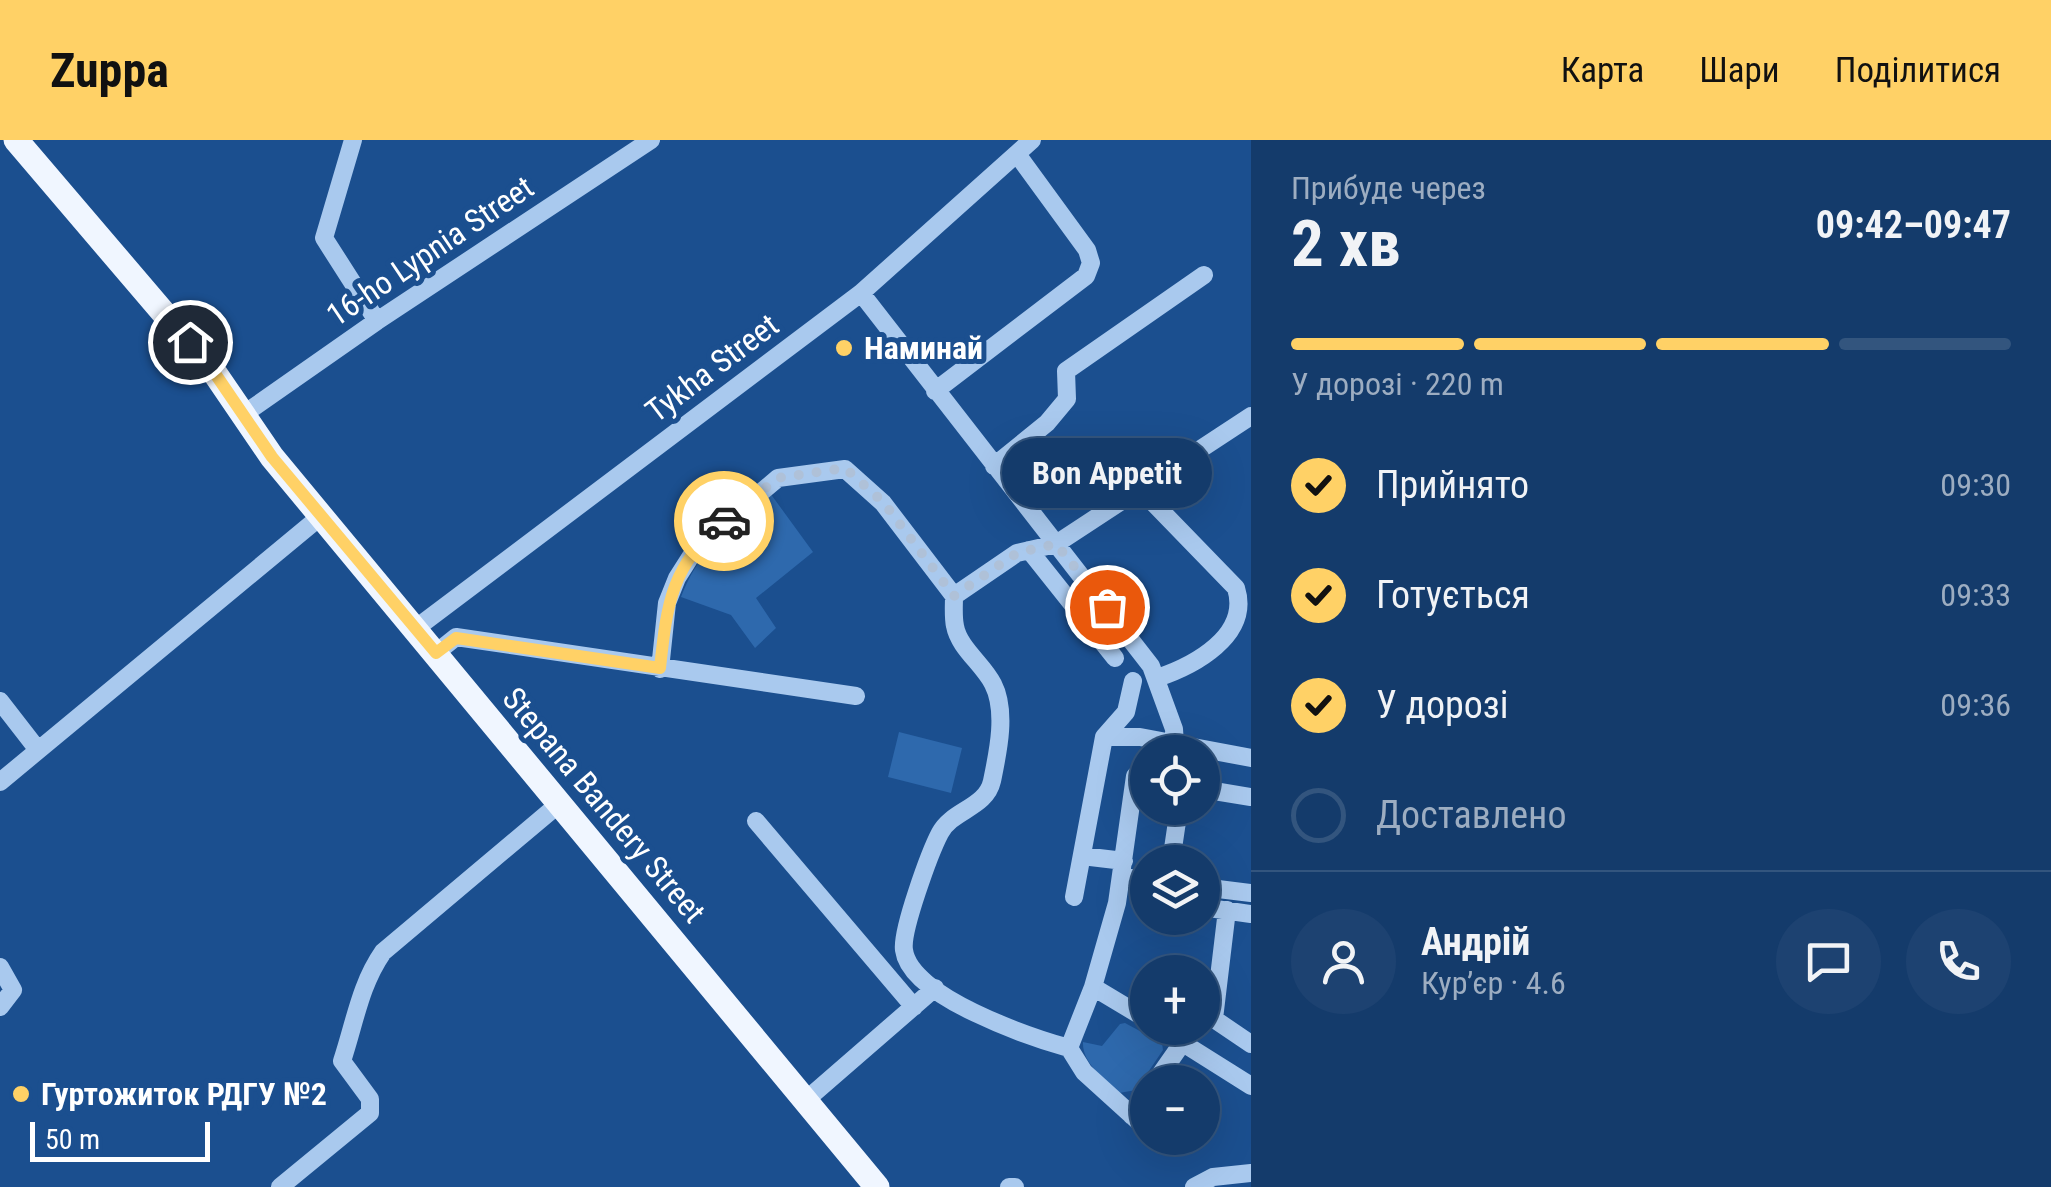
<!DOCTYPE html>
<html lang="uk">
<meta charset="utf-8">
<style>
body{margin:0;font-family:"Roboto Condensed",sans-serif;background:#1d4271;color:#f1f3f6;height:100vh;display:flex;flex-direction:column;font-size:38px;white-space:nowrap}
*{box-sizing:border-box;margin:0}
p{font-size:32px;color:#9dadc1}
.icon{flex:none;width:55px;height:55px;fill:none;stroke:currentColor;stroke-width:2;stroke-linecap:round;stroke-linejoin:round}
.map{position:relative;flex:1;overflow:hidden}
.details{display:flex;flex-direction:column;background:#143b6b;width:800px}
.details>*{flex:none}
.buttons{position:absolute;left:1130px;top:595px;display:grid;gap:20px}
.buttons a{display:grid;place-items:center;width:90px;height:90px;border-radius:50%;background:#143b6b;box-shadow:0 10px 40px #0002,0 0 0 2px #33557e;font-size:50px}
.scale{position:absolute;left:30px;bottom:25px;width:180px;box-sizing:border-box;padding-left:10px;border:5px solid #fff;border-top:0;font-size:28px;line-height:35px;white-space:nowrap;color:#fff;-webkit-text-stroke:8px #1b4f8f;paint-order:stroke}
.pin{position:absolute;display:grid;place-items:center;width:85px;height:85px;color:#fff;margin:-42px;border:5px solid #fff;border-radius:50%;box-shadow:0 2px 10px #0007}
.courier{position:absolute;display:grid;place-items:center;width:100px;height:100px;margin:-50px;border:8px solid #ffd166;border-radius:50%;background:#fff;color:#222;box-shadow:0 2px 12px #0007}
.bubble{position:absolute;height:70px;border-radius:35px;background:#143b6b;box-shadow:0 10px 40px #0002,0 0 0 2px #33557e;font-size:32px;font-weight:700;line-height:70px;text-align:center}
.head em{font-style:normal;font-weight:700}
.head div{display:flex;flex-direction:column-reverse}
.head{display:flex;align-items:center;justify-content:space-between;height:170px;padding:0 40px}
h1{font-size:65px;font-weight:700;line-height:75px}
.bar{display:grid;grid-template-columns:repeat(4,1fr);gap:15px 10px;align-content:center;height:120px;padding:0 40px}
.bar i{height:12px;border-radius:8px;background:#33557e}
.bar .on{background:#ffd166}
.bar p{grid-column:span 4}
.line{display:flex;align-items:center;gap:25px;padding:0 40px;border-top:2px solid #33557e}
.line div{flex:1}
.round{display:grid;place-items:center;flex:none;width:105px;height:105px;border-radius:52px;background:#1d4271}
ol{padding:0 40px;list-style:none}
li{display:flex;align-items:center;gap:30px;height:110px}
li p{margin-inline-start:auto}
li .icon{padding:10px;border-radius:50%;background:#ffd166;color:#111;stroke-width:4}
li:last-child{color:#9dadc1}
li i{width:55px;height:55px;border:5px solid #33557e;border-radius:50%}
header{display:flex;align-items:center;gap:60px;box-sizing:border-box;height:140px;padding:0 50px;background:#ffd166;color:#111}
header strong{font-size:48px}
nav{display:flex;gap:55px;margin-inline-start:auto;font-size:35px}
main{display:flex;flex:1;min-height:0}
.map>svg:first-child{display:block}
.green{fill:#2e69ad}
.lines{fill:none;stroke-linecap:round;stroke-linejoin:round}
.minor{stroke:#a9c9ee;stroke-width:18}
.major{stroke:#f0f6ff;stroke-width:25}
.done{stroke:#afc1d8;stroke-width:10;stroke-dasharray:0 18}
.route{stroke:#ffd166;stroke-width:12}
.poi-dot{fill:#ffd166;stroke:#1b4f8f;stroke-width:4}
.labels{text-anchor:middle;stroke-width:10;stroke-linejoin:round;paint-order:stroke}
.street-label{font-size:32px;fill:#fff;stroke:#1b4f8f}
.poi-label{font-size:32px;font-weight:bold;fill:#fff;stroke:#1b4f8f;text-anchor:start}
</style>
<header>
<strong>Zuppa</strong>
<nav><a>Карта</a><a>Шари</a><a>Поділитися</a></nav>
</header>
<main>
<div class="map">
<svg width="1251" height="1047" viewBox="0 0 1251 1047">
<rect width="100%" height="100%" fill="#1b4f8f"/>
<path class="green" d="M 770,353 L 813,412 L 756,458 L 776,488 L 755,508 L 731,475 L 681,457 C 699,409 732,384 770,353 Z
M 899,592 L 962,608 L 951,653 L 888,637 Z
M 1125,883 L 1162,903 L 1163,910 L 1136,950 L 1119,953 C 1104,938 1082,923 1083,902 L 1102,906 L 1120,884 Z"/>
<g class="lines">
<path class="minor" d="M 353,0 L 324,98 L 377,181
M 861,153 L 1151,526 L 1174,589 L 1175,605
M 935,251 L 1086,136 L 1091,123 L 1087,110 L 1017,14
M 244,274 L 377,181 L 651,0
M 994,326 L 1047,283 L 1067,259 L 1066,231 L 1204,135
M 1140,349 L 1236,448 C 1251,496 1193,526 1157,538
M 1029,410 L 1115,518
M 954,456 C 954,465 953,477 955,486 C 959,508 983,524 993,544 C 1007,571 998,612 992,641 C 986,668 952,670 940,693 C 930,712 901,791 904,810 C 910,857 1030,897 1069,908 L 1093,847 L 1117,763 L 1135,636 L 1148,623
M 954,456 L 1017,413 L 1056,404 L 1251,276
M 415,489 L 861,153 L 1032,0
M 436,513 L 456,497 L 856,556
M 660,529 L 667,463 L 677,438 L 698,405 L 778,338 L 845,329 L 883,363 L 954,456
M 0,561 L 38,610
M 1104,597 L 1140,597 L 1251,618
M 0,642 L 321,376
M 1202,649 L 1251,657
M 756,681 L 914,867
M 1082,716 L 1124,721
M 1171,722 L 1179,668
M 1122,737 L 1148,740
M 1202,747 L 1251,753
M 1074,757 L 1104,597 L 1126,572 L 1133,541
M 1202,767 L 1251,774
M 1227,770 L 1214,879 L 1251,904
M 0,827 L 13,850 L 0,867
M 1093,847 L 1148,880
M 1159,888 L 1251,946
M 1069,908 L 1084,932 L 1148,990
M 1155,942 L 1183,902
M 806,960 L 935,848
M 1132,976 L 1148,954
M 280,1047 L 370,973 L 370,959 L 342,921 C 355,882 360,845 383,812 L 560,663
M 1009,1047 L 1015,1047
M 1194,1047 L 1213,1037 L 1251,1033"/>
<path class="major" d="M 16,0 L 214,232 L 272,317 L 877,1047"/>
</g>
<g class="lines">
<path class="done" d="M 724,381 L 778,338 L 845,328 L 884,363 L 954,456 L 1017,413 L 1056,404 L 1107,467"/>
<path class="route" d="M 190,202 L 214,232 L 272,317 L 436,513 L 456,498 L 660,528 C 667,464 671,425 724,381"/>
</g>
<g class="poi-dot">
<circle cx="844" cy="208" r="10"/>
<circle cx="21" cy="954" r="10"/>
</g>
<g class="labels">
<g class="street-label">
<text transform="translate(430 111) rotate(-34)" y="11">16-ho Lypnia Street</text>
<text transform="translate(712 228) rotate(-37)" y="11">Tykha Street</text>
<text transform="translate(604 665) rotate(50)" y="11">Stepana Bandery Street</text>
</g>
<g class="poi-label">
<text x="864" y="219">Наминай</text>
<text x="41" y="965">Гуртожиток РДГУ №2</text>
</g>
</g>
</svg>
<div class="buttons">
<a><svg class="icon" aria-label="locate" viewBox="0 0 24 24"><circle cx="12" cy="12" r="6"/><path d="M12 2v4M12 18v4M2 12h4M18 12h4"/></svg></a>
<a><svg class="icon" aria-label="layers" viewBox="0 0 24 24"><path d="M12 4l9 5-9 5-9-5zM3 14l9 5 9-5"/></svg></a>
<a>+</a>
<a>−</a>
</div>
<div class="scale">50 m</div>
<div class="pin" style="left:1107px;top:467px;background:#ea580c"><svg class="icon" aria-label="bag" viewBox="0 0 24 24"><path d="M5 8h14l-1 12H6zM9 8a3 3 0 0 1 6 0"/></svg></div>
<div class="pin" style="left:190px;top:202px;background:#1f2937"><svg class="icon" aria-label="home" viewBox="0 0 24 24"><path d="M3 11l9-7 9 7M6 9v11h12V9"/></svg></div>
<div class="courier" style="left:724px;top:381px"><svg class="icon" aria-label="car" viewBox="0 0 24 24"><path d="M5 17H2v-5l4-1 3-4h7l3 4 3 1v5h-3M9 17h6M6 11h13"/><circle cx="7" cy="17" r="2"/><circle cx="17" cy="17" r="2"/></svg></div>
<div class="bubble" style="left:1002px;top:298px;width:210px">Bon Appetit</div>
</div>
<section class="details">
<div class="head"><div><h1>2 хв</h1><p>Прибуде через</p></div><em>09:42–09:47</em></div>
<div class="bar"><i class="on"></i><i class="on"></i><i class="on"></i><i></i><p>У дорозі · 220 m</p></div>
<ol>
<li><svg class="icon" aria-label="check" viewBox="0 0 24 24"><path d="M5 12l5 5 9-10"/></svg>Прийнято<p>09:30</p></li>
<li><svg class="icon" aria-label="check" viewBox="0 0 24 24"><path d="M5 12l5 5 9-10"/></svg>Готується<p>09:33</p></li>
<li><svg class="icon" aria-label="check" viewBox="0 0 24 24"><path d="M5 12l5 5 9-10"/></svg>У дорозі<p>09:36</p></li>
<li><i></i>Доставлено</li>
</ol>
<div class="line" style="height:180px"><a class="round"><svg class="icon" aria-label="person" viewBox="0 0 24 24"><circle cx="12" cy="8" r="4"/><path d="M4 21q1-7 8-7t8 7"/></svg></a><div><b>Андрій</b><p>Кур’єр · 4.6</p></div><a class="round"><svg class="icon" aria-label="chat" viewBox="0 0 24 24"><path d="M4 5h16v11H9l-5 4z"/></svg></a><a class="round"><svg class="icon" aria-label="phone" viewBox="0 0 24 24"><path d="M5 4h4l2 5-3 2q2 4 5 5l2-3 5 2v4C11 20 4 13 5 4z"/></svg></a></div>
</section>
</main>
